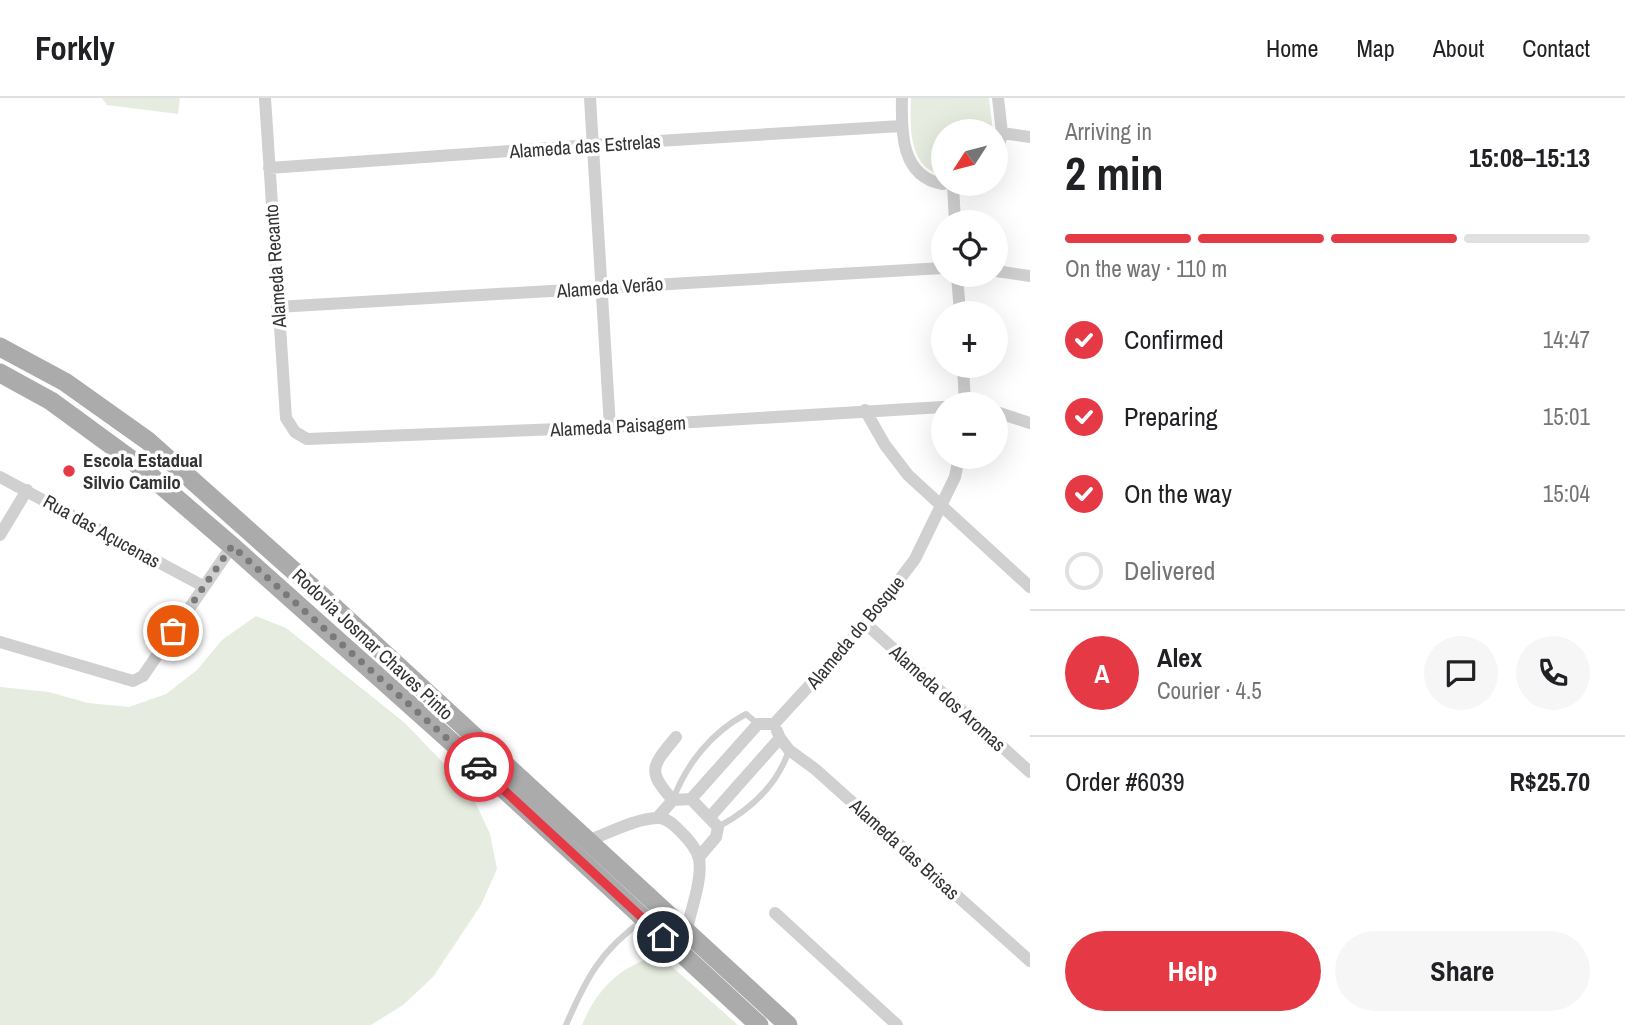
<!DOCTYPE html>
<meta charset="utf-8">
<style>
body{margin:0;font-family:"Archivo Narrow",sans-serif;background:#f6f6f6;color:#202124;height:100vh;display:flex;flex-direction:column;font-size:26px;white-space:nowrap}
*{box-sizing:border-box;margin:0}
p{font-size:23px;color:#757577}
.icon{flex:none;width:38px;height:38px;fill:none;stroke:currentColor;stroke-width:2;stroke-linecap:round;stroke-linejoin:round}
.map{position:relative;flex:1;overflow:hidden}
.sheet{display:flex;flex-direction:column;background:#fff;width:595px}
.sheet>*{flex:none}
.needle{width:46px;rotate:234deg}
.tools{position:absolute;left:931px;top:21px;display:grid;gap:14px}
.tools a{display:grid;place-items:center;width:77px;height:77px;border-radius:50%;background:#fff;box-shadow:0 7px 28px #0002;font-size:35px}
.pin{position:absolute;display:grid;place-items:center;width:60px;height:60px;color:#fff;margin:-30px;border:4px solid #fff;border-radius:50%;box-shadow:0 2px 7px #0007}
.courier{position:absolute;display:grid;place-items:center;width:70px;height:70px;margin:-35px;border:5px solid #e63946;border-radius:50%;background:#fff;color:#222;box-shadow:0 2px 9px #0007}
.headline em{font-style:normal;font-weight:700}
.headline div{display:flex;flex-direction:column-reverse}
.headline{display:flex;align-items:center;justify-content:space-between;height:119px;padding:0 35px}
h1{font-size:46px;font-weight:700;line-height:52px}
.bar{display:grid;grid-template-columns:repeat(4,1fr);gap:10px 7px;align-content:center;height:84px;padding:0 35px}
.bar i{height:9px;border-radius:5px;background:#e0e0e0}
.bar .selected{background:#e63946}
.bar p{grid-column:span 4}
.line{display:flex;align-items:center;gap:18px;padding:0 35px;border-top:2px solid #e0e0e0}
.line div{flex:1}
.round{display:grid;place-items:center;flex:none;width:74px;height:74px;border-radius:37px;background:#f6f6f6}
ol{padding:0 35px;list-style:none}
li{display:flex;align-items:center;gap:21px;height:77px}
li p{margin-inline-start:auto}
li .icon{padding:7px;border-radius:50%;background:#e63946;color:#fff;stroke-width:4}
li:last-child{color:#757577}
li i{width:38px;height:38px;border:4px solid #e0e0e0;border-radius:50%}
.button{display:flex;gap:14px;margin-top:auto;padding:14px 35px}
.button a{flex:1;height:80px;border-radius:42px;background:#e63946;color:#fff;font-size:28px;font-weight:700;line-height:80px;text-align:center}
.button a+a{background:#f6f6f6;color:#202124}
header{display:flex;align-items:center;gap:42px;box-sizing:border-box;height:98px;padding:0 35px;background:#fff;border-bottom:2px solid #e0e0e0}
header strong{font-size:33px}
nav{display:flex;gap:38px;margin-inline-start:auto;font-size:24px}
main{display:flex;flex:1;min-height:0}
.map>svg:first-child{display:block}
.green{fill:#e6ecdf}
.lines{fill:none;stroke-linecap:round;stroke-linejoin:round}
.lane{stroke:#d0d0d0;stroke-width:6}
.street{stroke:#d0d0d0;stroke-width:12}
.primary{stroke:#ababab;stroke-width:19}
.done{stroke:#7a7a7a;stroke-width:7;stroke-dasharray:0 12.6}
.route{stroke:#e63946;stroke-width:9}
.poi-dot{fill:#e63946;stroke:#fff;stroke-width:2.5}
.labels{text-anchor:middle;stroke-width:7;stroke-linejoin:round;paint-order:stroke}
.street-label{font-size:19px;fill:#333;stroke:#fff}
.poi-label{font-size:19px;font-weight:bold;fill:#333;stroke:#fff;text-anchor:start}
</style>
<header>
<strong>Forkly</strong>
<nav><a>Home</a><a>Map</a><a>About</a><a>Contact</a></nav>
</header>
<main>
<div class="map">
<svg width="1030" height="927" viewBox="0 0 1030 927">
<rect width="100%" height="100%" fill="#fff"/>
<path class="green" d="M 102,0 L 180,0 L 178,16 L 107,7 Z
M 911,0 L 989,0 L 993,33 L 943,33 L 943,77 C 908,71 910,28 911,0 Z
M 256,518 L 286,530 L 405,625 L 470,693 L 490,736 L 497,771 L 481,807 L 433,879 L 403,907 L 371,927 L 0,927 L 0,589 L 49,594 L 88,605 L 129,609 L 166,596 L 197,572 L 222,542 Z
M 659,857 L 660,858 L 738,927 L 582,927 C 598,889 621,868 659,857 Z"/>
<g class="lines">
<path class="lane" d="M 673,702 C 686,666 712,634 746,616 L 758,626
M 718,729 C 750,712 777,688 789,652
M 566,927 C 586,881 600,853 642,823"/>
<path class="street" d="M 265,0 L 286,320 L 295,334 L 307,341 L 610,329 L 943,309
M 590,0 L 610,329
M 902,0 C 901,34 901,79 943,86
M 1002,35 L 1030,39
M 996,60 L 1002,35 L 998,0
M 269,70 L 593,47 L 901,28
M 953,87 L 955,124
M 996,173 L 1030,178
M 957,177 L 960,215
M 277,209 L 943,170
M 963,268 L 965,306
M 865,312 L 885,347 L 908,377 L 1030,489
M 996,314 L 1030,325
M 0,379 L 203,488
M 0,437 L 27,392
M 866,526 L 1030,674
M 0,544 L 133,583 L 143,578 L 232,448
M 774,626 L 866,526 L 915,461 L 955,379 L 959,359
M 780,640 L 789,652 L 815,671 L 1030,863
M 691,701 L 758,626 L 774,626
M 673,702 C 646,673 652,668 676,639
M 710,719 L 780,640 L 777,633
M 657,720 L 673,702 L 691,701 L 718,729 L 716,739 L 699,759
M 587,743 C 609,735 636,720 659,720 C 668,720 675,728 681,734 C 688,741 697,751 699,761 C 703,781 690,814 686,835
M 775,815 L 897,927"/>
<path class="primary" d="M 0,249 L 65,284 L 148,343 L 322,498 L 788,927
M 0,275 L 51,303 L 133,363 L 232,448 L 493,681 L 759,927"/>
</g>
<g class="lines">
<path class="done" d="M 173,533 L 232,448 L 479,669"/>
<path class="route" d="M 479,669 L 663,839"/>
</g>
<circle class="poi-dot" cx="69" cy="373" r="7"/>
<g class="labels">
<g class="street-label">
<text transform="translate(585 48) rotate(-4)" y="7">Alameda das Estrelas</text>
<text transform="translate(275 168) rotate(-94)" y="7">Alameda Recanto</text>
<text transform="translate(610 189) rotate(-4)" y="7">Alameda Verão</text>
<text transform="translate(618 328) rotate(-3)" y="7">Alameda Paisagem</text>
<text transform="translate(102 433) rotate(29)" y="7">Rua das Açucenas</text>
<text transform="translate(855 534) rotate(-50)" y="7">Alameda do Bosque</text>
<text transform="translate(373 546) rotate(43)" y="7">Rodovia Josmar Chaves Pinto</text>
<text transform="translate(948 600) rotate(42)" y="7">Alameda dos Aromas</text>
<text transform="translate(905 751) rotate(42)" y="7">Alameda das Brisas</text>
</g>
<g class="poi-label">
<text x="83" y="369">Escola Estadual<tspan x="83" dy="22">Silvio Camilo</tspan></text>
</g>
</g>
</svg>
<div class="tools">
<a><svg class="needle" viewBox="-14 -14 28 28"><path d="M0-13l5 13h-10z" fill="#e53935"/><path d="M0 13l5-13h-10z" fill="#757577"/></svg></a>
<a><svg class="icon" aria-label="locate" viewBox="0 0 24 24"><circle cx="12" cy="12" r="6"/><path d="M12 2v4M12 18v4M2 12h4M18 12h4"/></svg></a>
<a>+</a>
<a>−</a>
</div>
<div class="pin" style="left:173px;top:533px;background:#ea580c"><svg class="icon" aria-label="bag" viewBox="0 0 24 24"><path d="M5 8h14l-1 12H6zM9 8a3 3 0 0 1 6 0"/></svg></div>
<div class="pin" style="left:663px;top:839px;background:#1f2937"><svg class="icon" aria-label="home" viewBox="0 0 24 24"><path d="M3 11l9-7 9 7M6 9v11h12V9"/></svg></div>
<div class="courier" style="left:479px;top:669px"><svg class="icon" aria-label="car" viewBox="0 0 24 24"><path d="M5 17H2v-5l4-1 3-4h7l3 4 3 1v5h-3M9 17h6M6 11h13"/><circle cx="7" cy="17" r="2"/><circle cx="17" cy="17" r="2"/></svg></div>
</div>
<section class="sheet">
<div class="headline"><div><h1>2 min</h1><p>Arriving in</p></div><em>15:08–15:13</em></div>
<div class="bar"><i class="selected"></i><i class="selected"></i><i class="selected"></i><i></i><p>On the way · 110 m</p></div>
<ol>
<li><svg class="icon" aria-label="check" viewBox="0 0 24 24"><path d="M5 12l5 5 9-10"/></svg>Confirmed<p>14:47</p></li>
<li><svg class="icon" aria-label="check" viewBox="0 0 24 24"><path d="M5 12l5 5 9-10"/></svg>Preparing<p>15:01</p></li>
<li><svg class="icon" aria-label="check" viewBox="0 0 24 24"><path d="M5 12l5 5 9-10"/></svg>On the way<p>15:04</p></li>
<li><i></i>Delivered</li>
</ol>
<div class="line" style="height:126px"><b class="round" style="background:#e63946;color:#fff">A</b><div><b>Alex</b><p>Courier · 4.5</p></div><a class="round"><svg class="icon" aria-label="chat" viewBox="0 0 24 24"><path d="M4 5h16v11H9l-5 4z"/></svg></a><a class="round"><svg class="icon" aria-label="phone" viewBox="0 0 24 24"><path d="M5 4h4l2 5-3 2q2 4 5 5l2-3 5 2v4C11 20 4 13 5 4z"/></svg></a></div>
<div class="line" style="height:91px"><div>Order #6039</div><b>R$25.70</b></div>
<div class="button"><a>Help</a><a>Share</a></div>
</section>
</main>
